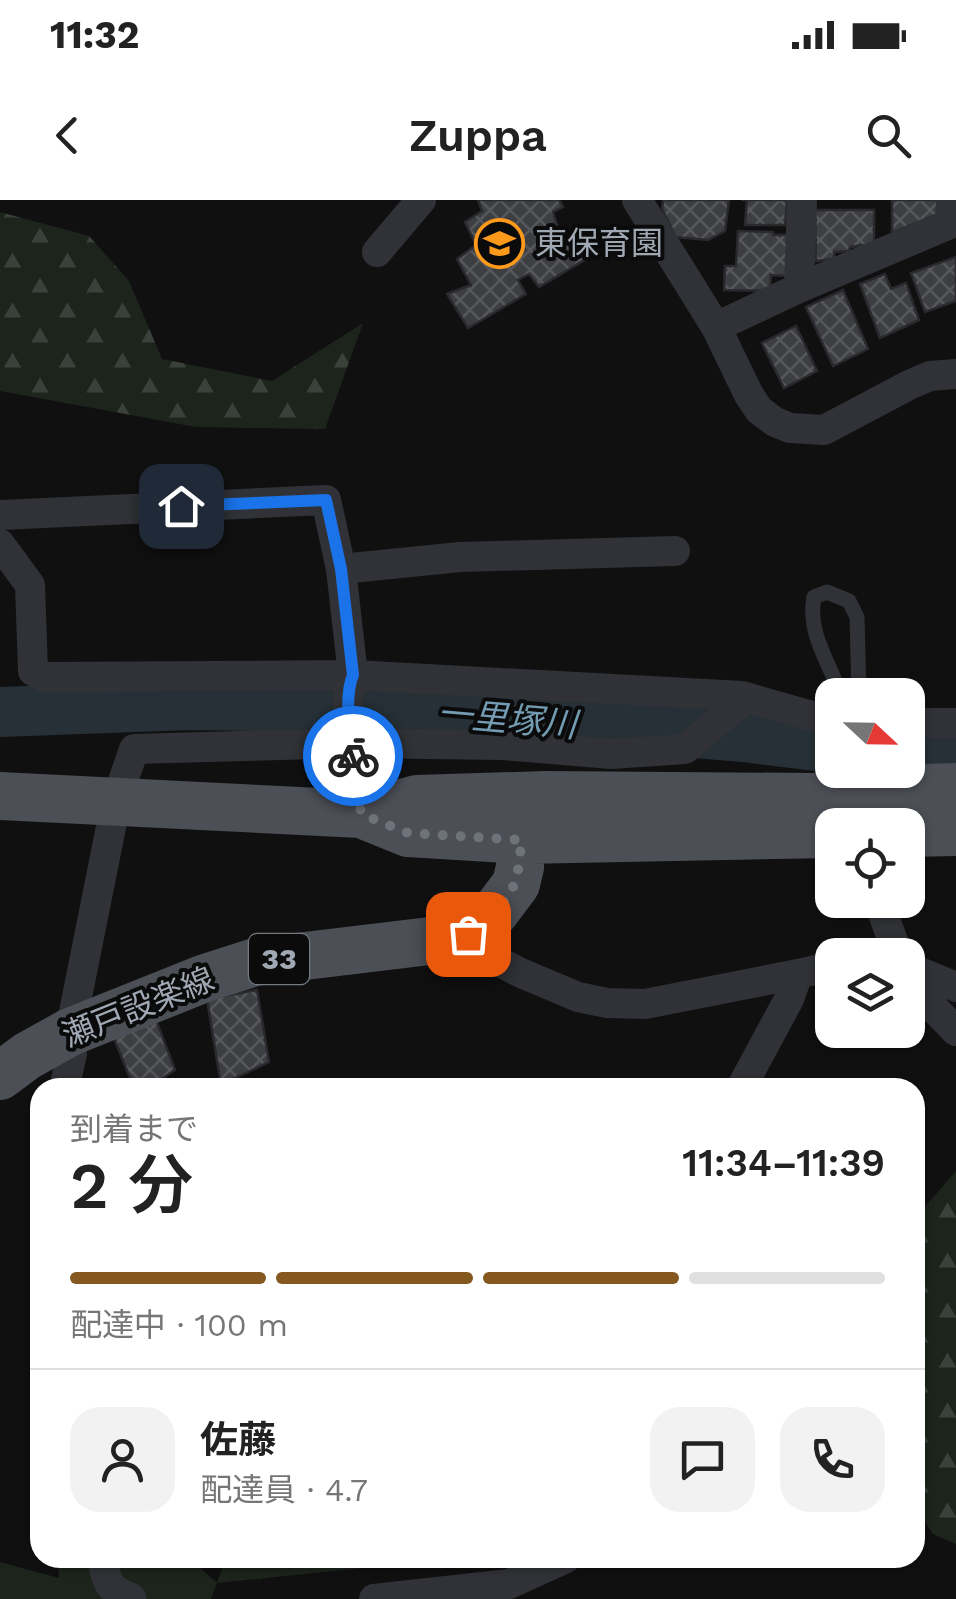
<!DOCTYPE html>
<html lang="ja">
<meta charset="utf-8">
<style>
body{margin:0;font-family:"Work Sans","Noto Sans JP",sans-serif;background:#f2f2f2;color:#222;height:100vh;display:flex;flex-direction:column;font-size:38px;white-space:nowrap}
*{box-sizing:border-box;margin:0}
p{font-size:32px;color:#767676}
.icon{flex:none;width:55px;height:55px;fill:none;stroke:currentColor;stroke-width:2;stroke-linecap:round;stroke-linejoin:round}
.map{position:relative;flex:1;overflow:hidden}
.side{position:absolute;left:30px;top:878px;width:895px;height:490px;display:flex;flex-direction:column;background:#fff;border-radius:30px;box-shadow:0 2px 8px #0004}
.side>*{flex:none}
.needle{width:65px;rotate:112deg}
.controls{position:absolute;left:815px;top:478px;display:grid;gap:20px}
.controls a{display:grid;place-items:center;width:110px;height:110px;border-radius:20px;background:#fff;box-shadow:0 2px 8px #0004;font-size:50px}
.pin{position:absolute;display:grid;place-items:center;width:85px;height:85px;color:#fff;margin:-42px;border-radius:20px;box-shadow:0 5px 15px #0006}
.courier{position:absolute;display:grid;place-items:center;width:100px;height:100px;margin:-50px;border:8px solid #1a73e8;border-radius:50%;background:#fff;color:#222;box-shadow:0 2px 12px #0007}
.head em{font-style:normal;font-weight:600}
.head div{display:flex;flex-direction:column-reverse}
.head{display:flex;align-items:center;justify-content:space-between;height:170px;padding:0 40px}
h1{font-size:65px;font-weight:600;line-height:75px}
.bar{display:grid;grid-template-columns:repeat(4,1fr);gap:15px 10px;align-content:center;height:120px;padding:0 40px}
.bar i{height:12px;border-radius:8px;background:#e0e0e0}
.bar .selected{background:#85581f}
.bar p{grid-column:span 4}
.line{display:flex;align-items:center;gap:25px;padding:0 40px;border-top:2px solid #e0e0e0}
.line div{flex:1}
.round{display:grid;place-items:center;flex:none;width:105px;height:105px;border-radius:30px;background:#f2f2f2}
.status{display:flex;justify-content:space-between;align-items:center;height:70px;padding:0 50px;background:#fff;direction:ltr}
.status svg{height:28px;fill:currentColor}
header{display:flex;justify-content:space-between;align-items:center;height:130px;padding:0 40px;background:#fff;font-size:45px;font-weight:600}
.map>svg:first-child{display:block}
.forest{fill:url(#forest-firs)}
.park{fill:#1c241c}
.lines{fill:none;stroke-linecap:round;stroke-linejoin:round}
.river{stroke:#263036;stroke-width:50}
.building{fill:url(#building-cross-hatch);stroke:#2a2a2e;stroke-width:2.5}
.lane{stroke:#313237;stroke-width:15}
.street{stroke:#313237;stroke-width:30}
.primary{stroke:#4c4f56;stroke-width:48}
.done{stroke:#6e737a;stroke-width:10;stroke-dasharray:0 18}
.route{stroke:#1a73e8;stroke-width:12}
.labels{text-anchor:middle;stroke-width:8;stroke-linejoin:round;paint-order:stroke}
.shield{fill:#0b0b0c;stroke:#737981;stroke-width:2.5}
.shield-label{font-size:30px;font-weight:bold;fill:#a0a8b3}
.poi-label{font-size:32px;fill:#a0a8b3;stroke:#0b0b0c;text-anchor:start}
.street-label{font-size:32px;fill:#a0a8b3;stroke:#0b0b0c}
.water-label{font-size:35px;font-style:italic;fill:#739bb2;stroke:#0b0b0c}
</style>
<div class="status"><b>11:32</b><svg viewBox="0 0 49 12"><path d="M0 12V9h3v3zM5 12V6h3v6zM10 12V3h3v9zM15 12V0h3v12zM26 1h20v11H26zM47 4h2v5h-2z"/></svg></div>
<header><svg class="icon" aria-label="back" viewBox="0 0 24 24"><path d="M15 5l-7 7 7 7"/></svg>Zuppa<svg class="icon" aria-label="search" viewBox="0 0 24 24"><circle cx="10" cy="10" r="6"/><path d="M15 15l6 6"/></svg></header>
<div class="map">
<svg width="956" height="1399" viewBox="0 0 956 1399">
<defs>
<pattern id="forest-firs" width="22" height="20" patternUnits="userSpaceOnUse" patternTransform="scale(2.5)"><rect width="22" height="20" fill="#1c241c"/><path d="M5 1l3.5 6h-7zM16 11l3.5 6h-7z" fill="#3a413b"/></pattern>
<pattern id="building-cross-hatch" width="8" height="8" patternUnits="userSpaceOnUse" patternTransform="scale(2.5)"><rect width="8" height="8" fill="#3c3e42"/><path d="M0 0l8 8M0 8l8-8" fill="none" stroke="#55575b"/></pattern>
</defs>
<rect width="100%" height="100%" fill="#101011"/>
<path class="forest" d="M 0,12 L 89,36 L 129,81 L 162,159 L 272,181 L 363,123 L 325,229 L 196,227 L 0,191 Z
M 956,971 L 956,1344 L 933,1334 L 915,1307 L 915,1148 L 924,1133 L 915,1114 L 915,1018 Z
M 226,1358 L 458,1358 L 217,1383 Z"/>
<path class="park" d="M 57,1358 L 189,1358 L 217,1383 L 211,1399 L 0,1399 L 0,1362 L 59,1378 Z"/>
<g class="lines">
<path class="river" d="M 0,512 L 189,505 L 388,508 L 744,537 L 832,548
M 908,554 L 956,548"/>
</g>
<path class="building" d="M 478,0 L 559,0 L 563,7 L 553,12 L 557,25 L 542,37 L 548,49 L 577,33 L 593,55 L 539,87 L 529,74 L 518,80 L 526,94 L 468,128 L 447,94 L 471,85 L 457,59 L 476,45 L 465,22 L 482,11 Z
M 663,0 L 729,0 L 725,31 L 708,40 L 676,37 L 662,9 Z
M 741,0 L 787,0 L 785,25 L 745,25 L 747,0 Z
M 892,0 L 939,0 L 938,14 L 892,33 Z
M 815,10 L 874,10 L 874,44 L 850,47 L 849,51 L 834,52 L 834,59 L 816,61 Z
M 738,31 L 773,32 L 773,35 L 790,35 L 787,76 L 771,75 L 770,91 L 724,90 L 725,66 L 736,66 Z
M 956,57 L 956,101 L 925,112 L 911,73 Z
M 885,74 L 891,89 L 906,83 L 919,120 L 880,138 L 860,84 Z
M 843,90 L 868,149 L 833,166 L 806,107 Z
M 796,126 L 817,171 L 784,188 L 762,143 Z
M 257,790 L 269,862 L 221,885 L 207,799 Z
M 153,812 L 175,870 L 163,878 L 166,888 L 129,888 L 128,884 L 132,883 L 114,838 Z"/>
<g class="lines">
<path class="lane" d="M 841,495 C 829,462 807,433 814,397 L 827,392 L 849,401 L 857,417 L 859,495"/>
<path class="street" d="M 637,0 L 716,127 L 749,195 L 759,210 L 775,222 L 790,228 L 824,230 L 909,185 L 930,176 L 956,174
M 377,52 L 421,0
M 799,88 L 802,0
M 716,127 L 799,88 L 950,24 L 951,0
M 0,315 L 326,300 L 341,369 L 353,475 C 340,504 356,581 361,614
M 0,344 L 30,385 L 33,471 L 44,477 L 353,475 L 742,496 L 808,515 L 832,520
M 341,369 L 460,357 L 675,351
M 908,523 L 956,523
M 858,573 L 861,625
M 878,700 L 898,755
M 468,733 L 492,758 L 521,773 L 578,797 L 607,803 L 645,804 L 798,774
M 908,767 L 956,787
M 908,773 L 916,790 L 956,831
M 64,888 L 72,854 L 70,832 L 116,602 L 134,549 L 351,543 L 503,545 L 611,554 L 685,549 L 738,505 L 742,496
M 741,888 L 789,799 L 798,774 L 832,766
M 102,1358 C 107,1383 107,1388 131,1398
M 374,1399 L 509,1384 L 566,1358"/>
<path class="primary" d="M 0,596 L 361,614 L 417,599 L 546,595 L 814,597 L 859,590 L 956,587
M 361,614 L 408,633 L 521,640 L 832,634
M 908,633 L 956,632
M 0,876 L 27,856 L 70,832 L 205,778 L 255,762 L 438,740 L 468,733 L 495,712 L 516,684 L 520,667 L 521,640"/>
</g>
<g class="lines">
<path class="done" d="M 353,556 L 361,614 L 408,633 L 521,640 C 519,693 508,702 468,734"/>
<path class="route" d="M 181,306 L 326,300 L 341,369 L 353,475 C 344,496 350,533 353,556"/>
</g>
<defs>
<symbol id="school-ring" viewBox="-11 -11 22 22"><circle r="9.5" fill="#0b0b0c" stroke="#fe9a1b" stroke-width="1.5"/><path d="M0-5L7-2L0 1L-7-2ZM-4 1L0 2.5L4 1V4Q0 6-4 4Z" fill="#fe9a1b"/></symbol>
</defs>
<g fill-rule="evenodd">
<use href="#school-ring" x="472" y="16" width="55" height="55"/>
</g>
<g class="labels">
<rect class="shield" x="249" y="734" width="60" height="50" rx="8"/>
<g class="shield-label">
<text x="279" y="769">33</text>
</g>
<g class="poi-label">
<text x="535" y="54">東保育園</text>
</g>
<g class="street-label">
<text transform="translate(138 807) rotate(-22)" y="11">瀬戸設楽線</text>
</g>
<g class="water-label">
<text transform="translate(507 519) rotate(5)" y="12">一里塚川</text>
</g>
</g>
</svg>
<div class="controls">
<a><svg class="needle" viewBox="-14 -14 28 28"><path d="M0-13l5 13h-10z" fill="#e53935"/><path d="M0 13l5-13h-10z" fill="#767676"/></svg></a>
<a><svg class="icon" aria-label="locate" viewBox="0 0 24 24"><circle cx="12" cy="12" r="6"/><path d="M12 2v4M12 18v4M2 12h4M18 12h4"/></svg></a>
<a><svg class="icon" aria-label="layers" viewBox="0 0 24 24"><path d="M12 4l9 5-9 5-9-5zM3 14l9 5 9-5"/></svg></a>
</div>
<div class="pin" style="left:468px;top:734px;background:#ea580c"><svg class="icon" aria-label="bag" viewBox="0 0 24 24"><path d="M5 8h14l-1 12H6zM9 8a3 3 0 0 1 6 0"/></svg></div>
<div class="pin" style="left:181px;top:306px;background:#1f2937"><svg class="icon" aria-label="home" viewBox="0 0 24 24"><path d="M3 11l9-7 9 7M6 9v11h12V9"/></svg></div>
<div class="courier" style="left:353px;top:556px"><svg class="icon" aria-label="bike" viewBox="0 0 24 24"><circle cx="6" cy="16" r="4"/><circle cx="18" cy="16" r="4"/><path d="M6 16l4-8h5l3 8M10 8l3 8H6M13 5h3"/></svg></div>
<section class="side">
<div class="head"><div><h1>2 分</h1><p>到着まで</p></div><em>11:34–11:39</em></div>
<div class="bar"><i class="selected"></i><i class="selected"></i><i class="selected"></i><i></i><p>配達中 · 100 m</p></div>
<div class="line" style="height:180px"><a class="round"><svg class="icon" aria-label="person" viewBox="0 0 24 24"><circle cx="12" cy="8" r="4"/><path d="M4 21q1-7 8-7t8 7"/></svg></a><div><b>佐藤</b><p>配達員 · 4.7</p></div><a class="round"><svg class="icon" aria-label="chat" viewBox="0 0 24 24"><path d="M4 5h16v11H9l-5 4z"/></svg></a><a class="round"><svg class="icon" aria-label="phone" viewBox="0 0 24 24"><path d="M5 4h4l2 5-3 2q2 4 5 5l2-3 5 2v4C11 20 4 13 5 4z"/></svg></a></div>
</section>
</div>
